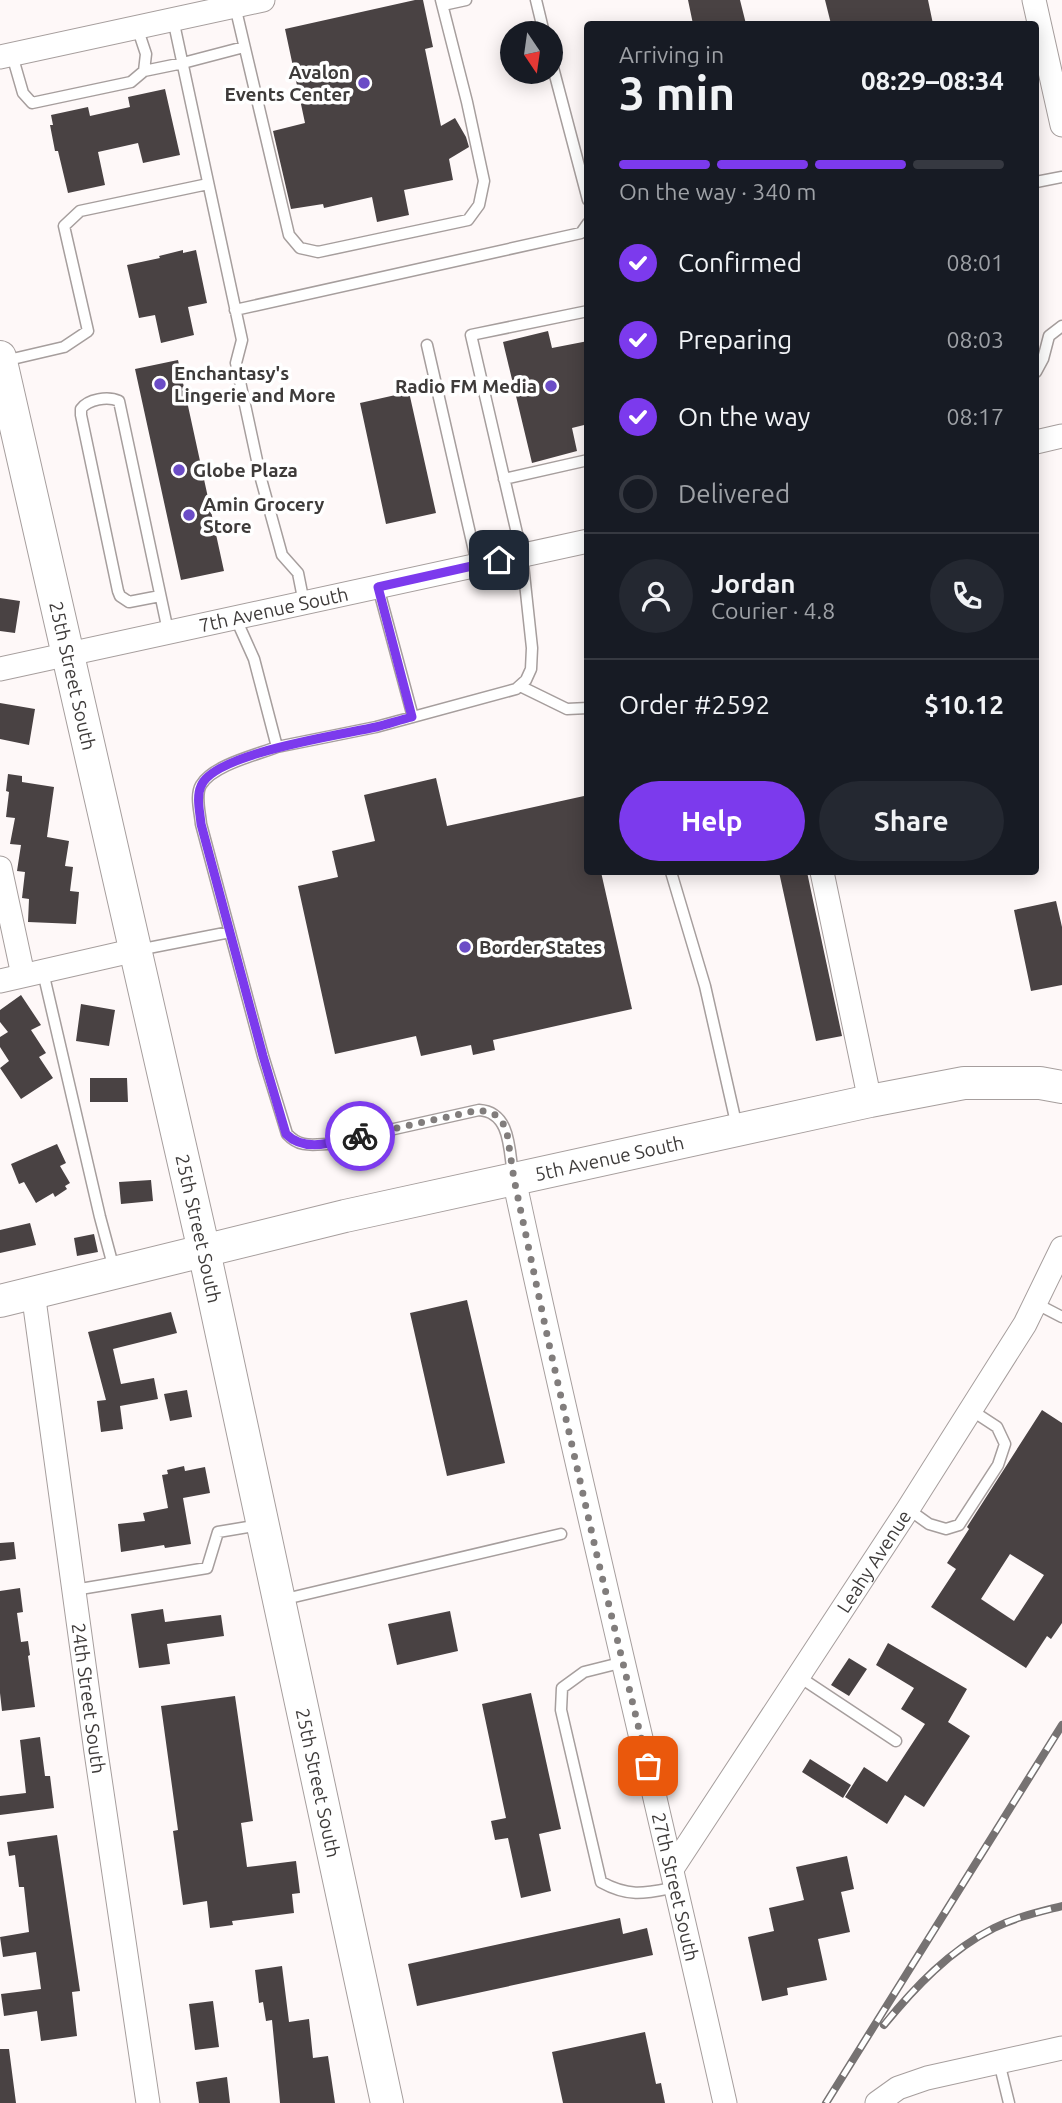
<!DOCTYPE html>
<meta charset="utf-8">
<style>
body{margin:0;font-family:Ubuntu,sans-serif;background:#242831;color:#f1f3f6;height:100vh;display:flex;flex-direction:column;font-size:26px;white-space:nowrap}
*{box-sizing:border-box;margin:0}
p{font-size:23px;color:#9ea1a6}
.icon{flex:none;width:38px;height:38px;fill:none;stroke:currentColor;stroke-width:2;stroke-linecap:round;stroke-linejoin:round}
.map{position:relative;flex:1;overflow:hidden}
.panel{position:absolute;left:584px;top:21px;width:455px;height:854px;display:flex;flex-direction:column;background:#171b24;border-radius:7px;box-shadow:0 4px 18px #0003}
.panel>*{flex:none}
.needle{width:46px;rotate:167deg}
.controls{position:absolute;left:500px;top:21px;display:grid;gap:14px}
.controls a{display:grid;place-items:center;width:63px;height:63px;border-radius:50%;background:#171b24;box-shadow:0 4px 18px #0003;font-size:35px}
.pin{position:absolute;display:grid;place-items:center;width:60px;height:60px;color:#fff;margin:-30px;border-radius:14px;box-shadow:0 4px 10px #0006}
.courier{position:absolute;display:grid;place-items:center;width:70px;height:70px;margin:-35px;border:5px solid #7c3aed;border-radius:50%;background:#fff;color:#222;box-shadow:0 2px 9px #0007}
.summary em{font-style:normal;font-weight:600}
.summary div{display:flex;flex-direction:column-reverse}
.summary{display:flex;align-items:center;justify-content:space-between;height:119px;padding:0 35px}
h1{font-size:46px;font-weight:600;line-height:52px}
.bar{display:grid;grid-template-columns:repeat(4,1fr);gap:10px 7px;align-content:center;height:84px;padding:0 35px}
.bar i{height:9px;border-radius:5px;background:#363941}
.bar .on{background:#7c3aed}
.bar p{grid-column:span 4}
.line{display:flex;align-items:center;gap:18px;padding:0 35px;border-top:2px solid #363941}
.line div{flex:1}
.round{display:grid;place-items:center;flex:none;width:74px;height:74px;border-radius:37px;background:#242831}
ol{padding:0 35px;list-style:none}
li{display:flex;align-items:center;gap:21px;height:77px}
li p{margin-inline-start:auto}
li .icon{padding:7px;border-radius:50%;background:#7c3aed;color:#fff;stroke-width:4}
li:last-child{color:#9ea1a6}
li i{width:38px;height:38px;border:4px solid #363941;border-radius:50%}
.button{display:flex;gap:14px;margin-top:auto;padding:14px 35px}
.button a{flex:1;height:80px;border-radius:42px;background:#7c3aed;color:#fff;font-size:28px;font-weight:600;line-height:80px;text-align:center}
.button a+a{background:#242831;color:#f1f3f6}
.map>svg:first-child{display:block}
.building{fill:#494243;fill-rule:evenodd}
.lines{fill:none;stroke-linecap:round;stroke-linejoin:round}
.lane-casing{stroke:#a69e9d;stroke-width:13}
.street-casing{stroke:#a69e9d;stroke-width:25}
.secondary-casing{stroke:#a69e9d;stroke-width:34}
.lane{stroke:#fff;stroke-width:10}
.street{stroke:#fff;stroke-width:23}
.secondary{stroke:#fff;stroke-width:32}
.rail-casing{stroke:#767272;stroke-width:8}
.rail{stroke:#fff;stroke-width:5;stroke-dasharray:16;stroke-linecap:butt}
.done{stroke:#817d7c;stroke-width:7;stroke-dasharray:0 12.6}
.route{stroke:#7c3aed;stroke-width:9}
.poi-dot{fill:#6b4cc6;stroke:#fff;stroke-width:2.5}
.labels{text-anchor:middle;stroke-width:7;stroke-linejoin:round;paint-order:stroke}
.poi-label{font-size:19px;font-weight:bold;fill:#3e3b3a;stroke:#fff;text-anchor:start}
.street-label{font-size:19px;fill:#3e3b3a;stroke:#fff}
</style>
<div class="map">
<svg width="1062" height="2103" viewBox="0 0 1062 2103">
<rect width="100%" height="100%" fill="#fef8f8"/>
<path class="building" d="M 415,0 L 423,0 L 433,47 L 425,49 L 441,126 L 455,118 L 466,137 L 469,147 L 449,159 L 453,180 L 404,190 L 409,215 L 377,222 L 372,197 L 324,208 L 323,204 L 291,209 L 273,131 L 305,123 L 285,29 Z
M 688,0 L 740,0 L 746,24 L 693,24 Z
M 825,0 L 928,0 L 933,24 L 831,24 Z
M 165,89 L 180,155 L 143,163 L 138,143 L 98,152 L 105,185 L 68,193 L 58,151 L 55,151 L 50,125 L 53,125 L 51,115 L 88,107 L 90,116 L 130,107 L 128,97 Z
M 183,250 L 183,253 L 196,250 L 207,303 L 188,307 L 194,335 L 161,343 L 155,315 L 139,318 L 127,265 L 160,258 L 159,256 Z
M 548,331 L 552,348 L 588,341 L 588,424 L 572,428 L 577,451 L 532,463 L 503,342 Z
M 178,360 L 224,571 L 181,580 L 135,369 Z
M 409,392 L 436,513 L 386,524 L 360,403 Z
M 0,598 L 20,601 L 15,633 L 0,631 Z
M 0,703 L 35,709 L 29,745 L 0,739 Z
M 8,774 L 22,776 L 22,782 L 54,787 L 47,837 L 69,841 L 65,866 L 73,867 L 70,891 L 79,892 L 76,924 L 28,922 L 29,899 L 22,898 L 25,872 L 17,871 L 21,845 L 10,844 L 15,818 L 6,817 L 9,792 L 6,791 Z
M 436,778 L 447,826 L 584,796 L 588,813 L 588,872 L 601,872 L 632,1009 L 493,1040 L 495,1050 L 473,1055 L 471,1045 L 421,1056 L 416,1036 L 335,1054 L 298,886 L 338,877 L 332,851 L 375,841 L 364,795 Z
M 779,872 L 807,872 L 842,1036 L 816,1041 Z
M 1056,901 L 1062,927 L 1062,985 L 1031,991 L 1014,910 Z
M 21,995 L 41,1025 L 31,1030 L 46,1053 L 39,1057 L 53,1078 L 21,1099 L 0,1068 L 9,1061 L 0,1047 L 0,1037 L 8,1032 L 0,1022 L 0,1010 Z
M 81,1004 L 115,1010 L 109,1046 L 76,1041 Z
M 90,1078 L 127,1078 L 128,1102 L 90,1102 Z
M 57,1144 L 66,1163 L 60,1166 L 70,1183 L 65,1186 L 67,1189 L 55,1197 L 53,1193 L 36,1203 L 24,1182 L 19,1184 L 11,1164 Z
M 151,1180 L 153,1201 L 121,1204 L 119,1182 Z
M 30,1223 L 36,1245 L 0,1253 L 0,1230 Z
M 94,1234 L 98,1252 L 77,1256 L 74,1238 Z
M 467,1300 L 505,1463 L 447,1476 L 410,1313 Z
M 171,1312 L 177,1333 L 113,1349 L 121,1384 L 154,1378 L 158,1399 L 120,1406 L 123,1429 L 101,1432 L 97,1401 L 106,1400 L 88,1332 Z
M 187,1390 L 192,1417 L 170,1421 L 164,1394 Z
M 1042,1410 L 1062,1423 L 1062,1623 L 1051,1639 L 1047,1636 L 1026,1668 L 931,1607 L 956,1569 L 947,1563 L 969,1529 L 967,1527 ZM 1010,1554 L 1044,1575 L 1014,1621 L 981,1599 Z
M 184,1466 L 185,1471 L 205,1467 L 210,1493 L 183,1498 L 191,1544 L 165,1548 L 164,1545 L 121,1552 L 118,1524 L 145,1521 L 143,1513 L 168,1508 L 162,1475 L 168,1474 L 167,1470 Z
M 14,1542 L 16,1559 L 0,1561 L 0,1543 Z
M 20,1588 L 23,1612 L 17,1613 L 21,1642 L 28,1641 L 30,1655 L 28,1656 L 35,1707 L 2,1711 L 0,1693 L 0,1591 Z
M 163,1609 L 165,1622 L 221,1615 L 224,1636 L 167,1644 L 170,1664 L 139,1668 L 131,1614 Z
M 450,1611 L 458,1651 L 397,1665 L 388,1624 Z
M 888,1643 L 967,1689 L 948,1722 L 970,1736 L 924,1807 L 905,1795 L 887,1824 L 845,1797 L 864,1767 L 887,1782 L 925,1724 L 901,1709 L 914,1688 L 876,1665 Z
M 849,1658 L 867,1669 L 849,1696 L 831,1685 Z
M 531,1693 L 561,1829 L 539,1834 L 551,1891 L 521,1898 L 508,1838 L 495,1840 L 491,1821 L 506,1818 L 482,1704 Z
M 235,1696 L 253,1821 L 241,1823 L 247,1867 L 296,1861 L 300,1893 L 292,1894 L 294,1913 L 232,1921 L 233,1925 L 210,1928 L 207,1901 L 183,1905 L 173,1831 L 178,1830 L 161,1706 Z
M 40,1737 L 45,1776 L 50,1776 L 54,1808 L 0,1815 L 0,1796 L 26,1793 L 20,1740 Z
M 810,1759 L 851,1785 L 843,1798 L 802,1772 Z
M 57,1835 L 80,1991 L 72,1992 L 77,2036 L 41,2041 L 37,2011 L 4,2016 L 1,1994 L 41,1989 L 36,1952 L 3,1957 L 0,1937 L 29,1932 L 24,1887 L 19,1887 L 15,1855 L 9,1856 L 7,1842 Z
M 847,1856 L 854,1889 L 841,1892 L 850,1932 L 818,1939 L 827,1980 L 787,1988 L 788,1995 L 762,2001 L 748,1937 L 774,1931 L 769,1908 L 804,1900 L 796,1867 Z
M 620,1918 L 623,1934 L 647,1928 L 653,1955 L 417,2006 L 408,1964 Z
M 282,1966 L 289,2022 L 309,2019 L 313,2058 L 328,2056 L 335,2103 L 280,2103 L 272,2020 L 266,2021 L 263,2002 L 259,2003 L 255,1970 Z
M 213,2001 L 219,2047 L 195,2050 L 189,2004 Z
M 645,2032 L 656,2084 L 661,2083 L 665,2103 L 563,2103 L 552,2052 Z
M 0,2049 L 9,2049 L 16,2103 L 0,2103 Z
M 227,2077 L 230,2103 L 199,2103 L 196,2082 Z"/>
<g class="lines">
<defs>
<path id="lane" d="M 536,0 L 544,33
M 443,5 L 466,0
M 235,6 L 289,235 L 300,248 L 318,252 L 468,220 L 479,205 L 484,181 L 467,102 L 441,0
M 173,19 L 242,340 L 236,363 L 261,479 L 282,555 L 298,573 L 304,603
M 12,55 L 23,93 L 32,103 L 131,82 L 144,71 L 146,54 L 137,27
M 551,60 L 588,200
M 144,71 L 183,63 L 244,47
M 1036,182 L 1062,177
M 235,310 L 581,233 L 588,223
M 427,345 L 477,564
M 4,361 L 64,347 L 88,331 L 64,226 L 80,211 L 208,184
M 1036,372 L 1043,359 L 1049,336 L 1062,326
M 504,479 L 588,460
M 378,587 L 413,717
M 160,596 L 129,602 L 120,596 L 118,591 L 81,415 L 81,409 C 88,399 108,396 119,401 L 168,631
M 236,619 L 254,659 L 277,747 L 376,727 L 516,689 L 526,680 L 531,669 L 532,648 L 522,555 L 471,335 L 588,311
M 520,686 L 567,709 L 588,708
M 277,747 C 256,755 213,765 201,785 C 195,795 200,812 201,824 L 263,1056 L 287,1134 C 299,1147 310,1145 327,1144 L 479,1110 C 511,1112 509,1150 513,1175
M 671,872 L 705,986 L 737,1127
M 138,950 L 230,932
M 43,972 L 100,1217 L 114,1269
M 1035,1303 L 1062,1317
M 908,1509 L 929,1524 L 946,1529 L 959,1525 L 998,1465 L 1005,1444 L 997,1427 L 971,1410
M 74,1590 L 207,1568 L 218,1532 L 260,1525
M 281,1600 L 561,1534
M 624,1662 L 584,1672 L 562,1688 L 561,1710 L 601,1882 C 630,1898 646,1893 676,1887
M 798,1676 L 896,1741
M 999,2062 L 1009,2103"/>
<g id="street">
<path d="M 1034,0 L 1062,125"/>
<path d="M 0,57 L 263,0"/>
<path d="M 1036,442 L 1062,436"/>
<path id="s1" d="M 0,669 L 588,541"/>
<path d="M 0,868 L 23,975"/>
<path d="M 822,872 L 870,1101"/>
<path d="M 0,981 L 136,950"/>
<path id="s2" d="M 514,1179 C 580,1488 656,1795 725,2103"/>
<path id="s3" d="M 33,1292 L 96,1752 L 148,2103"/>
<path id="s4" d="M 672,1869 L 908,1509 L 1025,1324 L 1062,1248"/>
<path d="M 877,2103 L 898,2088 L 927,2078 L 1062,2048"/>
</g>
<g id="secondary">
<path id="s5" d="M 0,357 L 204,1251 L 387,2103"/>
<path id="s6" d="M 0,1301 L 345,1216 L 870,1101 L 964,1083 L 1040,1083 L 1062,1087"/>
</g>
</defs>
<use href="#lane" class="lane-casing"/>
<use href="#street" class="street-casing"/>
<use href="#secondary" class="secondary-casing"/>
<use href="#lane" class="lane"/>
<use href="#street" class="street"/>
<use href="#secondary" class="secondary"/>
<defs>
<path id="rail" d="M 884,2025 C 915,1987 950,1950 994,1928 C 1016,1917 1039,1912 1062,1906
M 826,2103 L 1062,1725"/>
</defs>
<use href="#rail" class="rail-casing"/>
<use href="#rail" class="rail"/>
</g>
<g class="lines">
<path class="done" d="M 360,1136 L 479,1110 L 494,1114 L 502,1121 L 507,1133 L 514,1179 L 549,1344 L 598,1560 L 648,1766"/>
<path class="route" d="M 360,1136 C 336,1141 306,1154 286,1134 L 263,1056 L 201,824 C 200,812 196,797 201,786 C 214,753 341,735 376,727 C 388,724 400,720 412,717 L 378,587 L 499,560"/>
</g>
<g class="poi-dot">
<circle cx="364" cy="83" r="7"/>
<circle cx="160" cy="384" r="7"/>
<circle cx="551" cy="386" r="7"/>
<circle cx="179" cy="470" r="7"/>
<circle cx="189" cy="515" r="7"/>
<circle cx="465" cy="947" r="7"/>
</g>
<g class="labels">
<g class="poi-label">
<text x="350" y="79" text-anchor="end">Avalon<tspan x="350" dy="22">Events Center</tspan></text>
<text x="174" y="380">Enchantasy's<tspan x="174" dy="22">Lingerie and More</tspan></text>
<text x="537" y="393" text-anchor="end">Radio FM Media</text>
<text x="193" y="477">Globe Plaza</text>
<text x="203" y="511">Amin Grocery<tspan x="203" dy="22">Store</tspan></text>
<text x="479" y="954">Border States</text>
</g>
<g class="street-label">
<text dy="7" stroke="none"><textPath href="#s1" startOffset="280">7th Avenue South</textPath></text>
<text dy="7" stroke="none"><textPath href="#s5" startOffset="327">25th Street South</textPath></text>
<text dy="7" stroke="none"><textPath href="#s6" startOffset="626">5th Avenue South</textPath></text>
<text dy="7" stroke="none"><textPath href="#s5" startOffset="894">25th Street South</textPath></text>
<text dy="7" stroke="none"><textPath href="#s4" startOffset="368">Leahy Avenue</textPath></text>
<text dy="7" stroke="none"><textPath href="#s3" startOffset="410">24th Street South</textPath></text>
<text dy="7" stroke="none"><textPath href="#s5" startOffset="1461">25th Street South</textPath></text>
<text dy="7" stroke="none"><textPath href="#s2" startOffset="726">27th Street South</textPath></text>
</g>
</g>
</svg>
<div class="controls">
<a><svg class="needle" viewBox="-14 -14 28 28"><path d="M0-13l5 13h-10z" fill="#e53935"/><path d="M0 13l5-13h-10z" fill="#9ea1a6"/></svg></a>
</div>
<div class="pin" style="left:648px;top:1766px;background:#ea580c"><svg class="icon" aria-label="bag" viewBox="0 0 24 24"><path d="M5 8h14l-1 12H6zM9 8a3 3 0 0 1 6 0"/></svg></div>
<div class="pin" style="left:499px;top:560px;background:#1f2937"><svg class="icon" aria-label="home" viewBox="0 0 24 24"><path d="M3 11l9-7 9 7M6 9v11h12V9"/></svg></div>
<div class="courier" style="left:360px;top:1136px"><svg class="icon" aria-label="bike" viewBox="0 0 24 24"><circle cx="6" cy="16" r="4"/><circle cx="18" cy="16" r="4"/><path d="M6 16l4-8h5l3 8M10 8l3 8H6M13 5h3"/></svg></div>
<section class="panel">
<div class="summary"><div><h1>3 min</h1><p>Arriving in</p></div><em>08:29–08:34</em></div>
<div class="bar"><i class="on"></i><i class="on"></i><i class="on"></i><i></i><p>On the way · 340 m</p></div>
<ol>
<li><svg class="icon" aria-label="check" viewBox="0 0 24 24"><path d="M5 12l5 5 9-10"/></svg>Confirmed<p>08:01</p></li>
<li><svg class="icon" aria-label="check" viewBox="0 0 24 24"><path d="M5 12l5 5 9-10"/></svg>Preparing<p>08:03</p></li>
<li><svg class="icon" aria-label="check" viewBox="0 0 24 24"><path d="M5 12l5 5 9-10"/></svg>On the way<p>08:17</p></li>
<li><i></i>Delivered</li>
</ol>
<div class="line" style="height:126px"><a class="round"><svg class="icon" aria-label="person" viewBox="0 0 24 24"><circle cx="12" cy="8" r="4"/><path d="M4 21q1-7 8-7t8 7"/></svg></a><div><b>Jordan</b><p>Courier · 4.8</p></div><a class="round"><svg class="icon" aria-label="phone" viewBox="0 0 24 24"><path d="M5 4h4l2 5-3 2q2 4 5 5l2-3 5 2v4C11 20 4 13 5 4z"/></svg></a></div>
<div class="line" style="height:91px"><div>Order #2592</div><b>$10.12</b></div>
<div class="button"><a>Help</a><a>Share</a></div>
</section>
</div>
